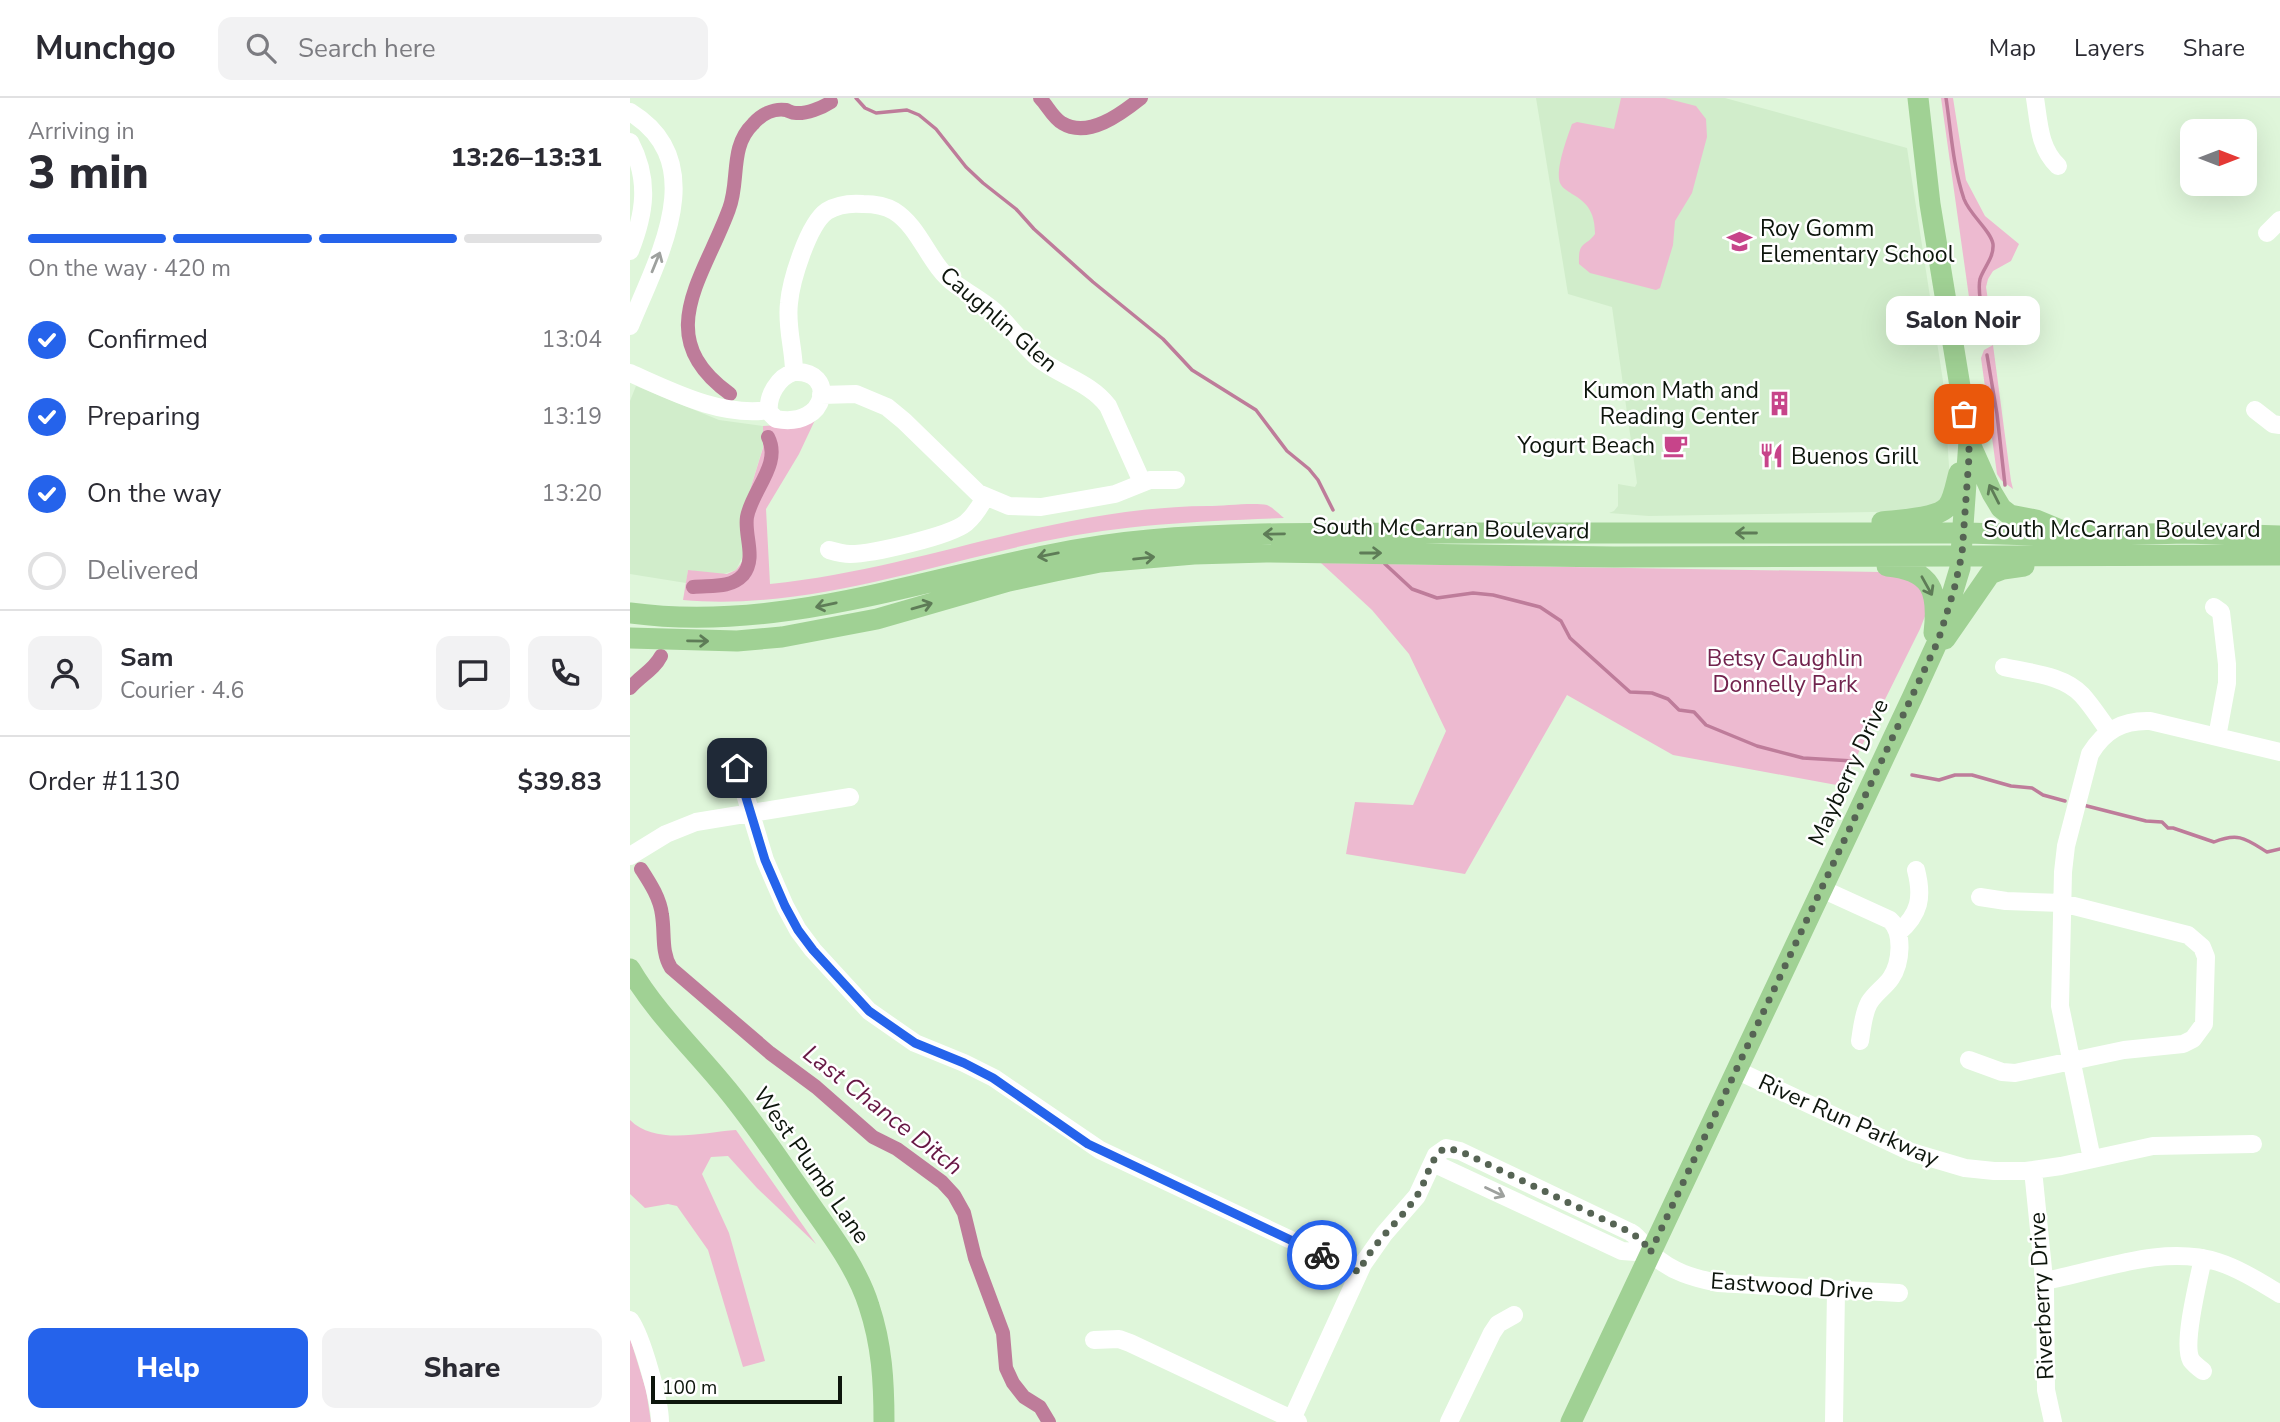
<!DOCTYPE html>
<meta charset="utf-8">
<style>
body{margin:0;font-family:"Nunito Sans",sans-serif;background:#f2f2f3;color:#2b2b33;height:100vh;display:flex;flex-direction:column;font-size:26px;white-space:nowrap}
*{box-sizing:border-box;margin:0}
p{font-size:23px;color:#7c7c81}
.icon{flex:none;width:38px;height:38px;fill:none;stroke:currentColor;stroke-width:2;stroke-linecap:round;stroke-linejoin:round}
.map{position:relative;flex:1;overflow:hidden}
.side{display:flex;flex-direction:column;background:#fff;width:630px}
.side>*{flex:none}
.needle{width:46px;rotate:90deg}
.buttons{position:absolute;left:1550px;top:21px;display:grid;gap:14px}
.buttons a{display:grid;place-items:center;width:77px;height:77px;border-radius:14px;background:#fff;box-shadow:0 7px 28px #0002;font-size:35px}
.scale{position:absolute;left:21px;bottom:18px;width:191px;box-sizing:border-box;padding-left:7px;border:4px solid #0d150c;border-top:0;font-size:19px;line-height:24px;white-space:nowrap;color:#0d150c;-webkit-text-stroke:5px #fff;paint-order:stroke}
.pin{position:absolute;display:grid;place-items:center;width:60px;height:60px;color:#fff;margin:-30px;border-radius:14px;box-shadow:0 4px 10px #0006}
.courier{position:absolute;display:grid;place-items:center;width:70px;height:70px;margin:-35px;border:5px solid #2563eb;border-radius:50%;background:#fff;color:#222;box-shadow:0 2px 9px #0007}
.bubble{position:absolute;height:49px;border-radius:14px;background:#fff;box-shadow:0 7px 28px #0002;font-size:23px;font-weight:800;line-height:49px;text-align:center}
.headline em{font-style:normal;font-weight:800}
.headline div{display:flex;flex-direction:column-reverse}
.headline{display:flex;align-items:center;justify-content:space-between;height:119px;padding:0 28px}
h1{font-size:46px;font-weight:800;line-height:52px}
.bar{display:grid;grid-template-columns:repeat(4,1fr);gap:10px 7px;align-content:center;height:84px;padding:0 28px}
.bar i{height:9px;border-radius:5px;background:#e1e1e2}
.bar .active{background:#2563eb}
.bar p{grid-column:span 4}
.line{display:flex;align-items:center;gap:18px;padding:0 28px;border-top:2px solid #e1e1e2}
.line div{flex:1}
.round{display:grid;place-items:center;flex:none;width:74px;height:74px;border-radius:14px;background:#f2f2f3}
ol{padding:0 28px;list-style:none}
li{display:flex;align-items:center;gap:21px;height:77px}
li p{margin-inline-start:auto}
li .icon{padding:7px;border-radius:50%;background:#2563eb;color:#fff;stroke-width:4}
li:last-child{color:#7c7c81}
li i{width:38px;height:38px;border:4px solid #e1e1e2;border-radius:50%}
.button{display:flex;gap:14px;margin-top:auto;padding:14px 28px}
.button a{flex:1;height:80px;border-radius:14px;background:#2563eb;color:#fff;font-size:28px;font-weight:800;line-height:80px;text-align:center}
.button a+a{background:#f2f2f3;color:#2b2b33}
header{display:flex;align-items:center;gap:42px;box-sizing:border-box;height:98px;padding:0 35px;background:#fff;border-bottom:2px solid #e1e1e2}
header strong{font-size:33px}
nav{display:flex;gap:38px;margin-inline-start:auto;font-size:24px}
.search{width:490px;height:63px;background:#f2f2f3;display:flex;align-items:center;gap:18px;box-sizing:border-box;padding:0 24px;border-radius:14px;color:#7c7c81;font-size:26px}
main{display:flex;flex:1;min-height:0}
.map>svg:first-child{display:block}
.built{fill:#d1edcb}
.green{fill:#edbad0}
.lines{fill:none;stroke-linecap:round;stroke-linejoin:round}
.stream{stroke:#be7c9a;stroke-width:3.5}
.canal{stroke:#be7c9a;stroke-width:14}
.minor{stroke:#fff;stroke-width:18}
.major{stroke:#a0d194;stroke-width:21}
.oneway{stroke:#9ea19e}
.oneway2{stroke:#5e7c57}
.done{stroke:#566454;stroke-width:7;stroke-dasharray:0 12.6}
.route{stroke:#2563eb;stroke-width:9}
.labels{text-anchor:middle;stroke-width:5;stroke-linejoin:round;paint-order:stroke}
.poi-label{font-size:23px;fill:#0d150c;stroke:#fff;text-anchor:start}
.street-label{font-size:23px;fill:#0d150c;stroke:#fff}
.park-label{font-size:23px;fill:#72234e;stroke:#fff}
.water-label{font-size:24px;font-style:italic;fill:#671844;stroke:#fff}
</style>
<header>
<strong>Munchgo</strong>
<div class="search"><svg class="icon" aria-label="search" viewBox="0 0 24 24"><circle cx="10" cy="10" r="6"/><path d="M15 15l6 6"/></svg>Search here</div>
<nav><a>Map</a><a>Layers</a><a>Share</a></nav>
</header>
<main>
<section class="side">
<div class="headline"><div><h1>3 min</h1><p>Arriving in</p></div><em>13:26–13:31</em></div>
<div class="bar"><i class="active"></i><i class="active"></i><i class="active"></i><i></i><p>On the way · 420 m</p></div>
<ol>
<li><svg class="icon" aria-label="check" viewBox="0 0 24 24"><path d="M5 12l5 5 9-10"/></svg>Confirmed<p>13:04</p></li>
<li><svg class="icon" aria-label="check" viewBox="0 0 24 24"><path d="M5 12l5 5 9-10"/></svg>Preparing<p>13:19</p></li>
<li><svg class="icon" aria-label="check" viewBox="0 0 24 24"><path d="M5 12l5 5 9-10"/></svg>On the way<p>13:20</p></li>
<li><i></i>Delivered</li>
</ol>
<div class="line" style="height:126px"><a class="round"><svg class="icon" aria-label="person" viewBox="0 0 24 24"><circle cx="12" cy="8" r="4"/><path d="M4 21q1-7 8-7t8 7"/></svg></a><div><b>Sam</b><p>Courier · 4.6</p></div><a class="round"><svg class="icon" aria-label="chat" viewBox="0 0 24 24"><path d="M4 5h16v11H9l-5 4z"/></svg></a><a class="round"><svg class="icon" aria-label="phone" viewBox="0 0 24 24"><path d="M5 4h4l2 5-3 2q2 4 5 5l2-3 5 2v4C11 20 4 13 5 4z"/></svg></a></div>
<div class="line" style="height:91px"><div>Order #1130</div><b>$39.83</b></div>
<div class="button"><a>Help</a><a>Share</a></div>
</section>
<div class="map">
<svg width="1650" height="1324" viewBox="0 0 1650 1324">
<rect width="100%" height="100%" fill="#dff6da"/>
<path class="built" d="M 906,0 L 1095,0 L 1277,50 L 1313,283 L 1320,382 L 1318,395 L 1296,413 L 1019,418 L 979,415 L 984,413 L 988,408 L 988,386 L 1005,389 L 1007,385 L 982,209 L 938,196 Z
M 6,288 L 89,322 L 133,328 L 133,349 L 112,418 L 114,456 L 106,472 L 90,477 L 58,472 L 56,485 L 0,476 L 0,303 Z"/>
<path class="green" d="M 991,0 L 1035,0 L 1066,8 L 1076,21 L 1077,39 L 1062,95 L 1045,123 L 1043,147 L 1030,190 L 1026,192 L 960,175 L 949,166 C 948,142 956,149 965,136 C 965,117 959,105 942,96 C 938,93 932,90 930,85 C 925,72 937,40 942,26 L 947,24 L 984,31 Z
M 1311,0 L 1323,0 L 1336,82 L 1355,118 L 1389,146 L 1381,163 L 1363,173 L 1358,181 L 1356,189 L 1359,209 C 1348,211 1344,209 1339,199 Z
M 1363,247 L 1381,383 L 1383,391 L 1371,382 L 1367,376 L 1351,260 L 1354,252 Z
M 185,322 L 169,356 L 136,411 L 140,486 C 290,471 425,409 578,408 C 593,408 624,404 637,407 C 642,409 649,416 654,420 C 571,423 497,426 415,443 C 299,467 174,513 53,502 L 58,472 L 97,476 L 106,472 L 112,464 L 114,448 L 112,418 L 133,350 L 133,328 L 179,325 Z
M 691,465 L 1250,474 L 1271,475 L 1292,490 L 1297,513 L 1290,531 L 1212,688 L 1043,657 L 937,597 L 835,776 L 716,756 L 725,704 L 783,707 L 816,633 L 779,556 L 742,512 Z
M 0,1022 C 26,1048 74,1034 106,1032 L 186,1146 L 127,1090 L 98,1058 L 81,1059 L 72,1076 L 99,1135 L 135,1263 L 113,1269 L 78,1152 L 47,1108 L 38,1106 L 15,1110 L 0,1096 Z
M 0,1240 L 16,1292 L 21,1324 L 0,1324 Z"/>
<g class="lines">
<path class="stream" d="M 226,0 L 235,10 L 246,15 L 277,12 L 289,17 L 306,31 L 336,69 L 353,85 L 386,111 L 404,131 L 463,184 L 533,241 L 562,272 L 626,312 L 657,353 L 679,371 L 688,382 L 703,412
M 1316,0 C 1321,33 1323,69 1334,101 C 1340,117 1361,133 1363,146 C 1364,160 1354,169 1350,181 C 1348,190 1350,199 1351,208
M 1357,257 L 1367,316 L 1375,387
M 755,466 L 782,491 L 807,500 L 843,495 L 863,497 L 910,509 L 931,523 L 940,540 L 1000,594 L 1022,595 L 1038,601 L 1049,612 L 1064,614 L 1076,627 L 1127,648 L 1173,660 L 1223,663
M 1282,677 L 1309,682 L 1325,677 L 1342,677 L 1381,688 L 1402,690 L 1413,697 L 1435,703
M 1453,707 L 1516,723 L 1532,724 L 1538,730 L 1543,730 L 1584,744 C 1609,734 1616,741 1637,754 L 1650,751"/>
<path class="canal" d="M 410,0 C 417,7 423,20 432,25 C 458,41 491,16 511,0
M 100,296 C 20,239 74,180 99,111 C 110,83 99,49 123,26 C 131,17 143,10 156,12 C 159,13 162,15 166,15 C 176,16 192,10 201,4
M 63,489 C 80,487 100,491 113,477 C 127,460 114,438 117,419 C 122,392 152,366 138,339
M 0,590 C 10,578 24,572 31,558
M 11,771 C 20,785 30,800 32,817 C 35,835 31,854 41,870 L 140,955 L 186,989 L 243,1039 L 267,1051 L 312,1084 L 324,1097 L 334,1115 L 345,1160 L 373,1235 L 376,1270 L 383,1285 L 394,1299 L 410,1309 L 419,1324"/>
<path class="minor" d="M 1405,0 C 1409,25 1409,50 1428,68
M 0,14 C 83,65 27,161 0,228
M 0,44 C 20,82 15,115 0,153
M 1637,135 L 1650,122
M 164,274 C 164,251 156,229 159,205 C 161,183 178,126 197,113 C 207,107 221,105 233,106 C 244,106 254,107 264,113 C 291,130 299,167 325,186 C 338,195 353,203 364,213 C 380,228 392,246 408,260 C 430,278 460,284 478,308 L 512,384
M 164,274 C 207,271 199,331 146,321 L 139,314 C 137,298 148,279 164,274 Z
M 0,275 C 43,294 91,319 139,312
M 191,297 L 226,296 L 257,309 L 274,323 L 348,395 L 379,408 L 411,409 L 485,396 L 520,382 L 546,382
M 1625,312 L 1643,326 L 1650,327
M 199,452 C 206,454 213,456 220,456 C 242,456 320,438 336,425 C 344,418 350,409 355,399
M 1584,509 L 1591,514 L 1597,566 L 1597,585 L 1587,639
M 1374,569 C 1400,575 1433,577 1452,597 C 1462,608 1470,621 1479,633
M 101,660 L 107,670 L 135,762 L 155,808 L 168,832 L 183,852 L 239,913 L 285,945 L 334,965 L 364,980 L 470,1052 L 729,1174
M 0,758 L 36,736 L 66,724 L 220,699
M 1192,791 L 1260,822 C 1274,835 1271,865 1261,880 C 1255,889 1245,895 1239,905 C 1233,916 1232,931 1230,943
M 1268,835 C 1290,816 1293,799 1286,772
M 1339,962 L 1372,974 L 1385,975 L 1494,952 L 1553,946 L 1563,941 L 1574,926 L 1576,859 L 1572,849 L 1558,837 L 1432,805 L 1376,803 L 1350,799
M 1106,972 L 1281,1054 L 1335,1070 L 1364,1073 L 1396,1073 L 1431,1068 L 1523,1048 L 1623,1046
M 1462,1061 L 1430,908 L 1433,774 L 1436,748 L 1460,656 C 1474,633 1492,622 1520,623 L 1650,654
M 803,1065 L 992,1153 L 1020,1155
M 1403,1072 L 1415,1191 L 1416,1292 L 1423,1324
M 1573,1160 C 1569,1181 1552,1245 1561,1262 C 1564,1266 1569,1270 1573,1273
M 1414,1183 C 1469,1173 1533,1146 1588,1164 C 1610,1171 1630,1184 1650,1196
M 0,1222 C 12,1239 30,1303 30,1324
M 464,1242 L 489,1241 L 500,1245 L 668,1324
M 662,1321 L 733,1166 L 754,1136 L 787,1098 L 806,1057 L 816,1050 L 830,1053 L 1000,1134 C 1011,1140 1014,1150 1023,1157 C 1042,1174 1063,1180 1088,1185 L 1269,1195
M 819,1324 L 862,1235 L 868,1226 L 884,1217
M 1204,1324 L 1206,1192"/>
<path class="major" d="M 1341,348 L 1362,395 L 1371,410 L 1380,417 L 1406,422 L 1435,434
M 1252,424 C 1268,422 1308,421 1318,408 C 1324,400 1326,385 1329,375
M 1257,468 C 1302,472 1309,493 1304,535
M 0,515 C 178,539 345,457 519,442 C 618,433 718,436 817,435 C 990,435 1164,435 1337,435 L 1441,438 L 1556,435 L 1650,438
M 0,540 L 107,543 L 152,539 L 247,521 L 379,483 L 425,473 L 470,464 L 564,456 L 636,454 L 984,459 L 1650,457
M 1315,541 L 1360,476 L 1373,471 L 1394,468
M 0,871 C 24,912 59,946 90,983 C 121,1019 147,1059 175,1099 C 198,1132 227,1169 239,1208 C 252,1247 254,1284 254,1324
M 941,1324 L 1282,600 L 1308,543 L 1330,470 L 1339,343 L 1300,106 L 1288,0"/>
</g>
<defs><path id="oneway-shaft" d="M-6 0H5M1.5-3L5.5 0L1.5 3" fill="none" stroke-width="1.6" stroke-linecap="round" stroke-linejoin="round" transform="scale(1.75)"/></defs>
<g class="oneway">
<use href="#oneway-shaft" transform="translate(26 164) rotate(-68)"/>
<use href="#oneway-shaft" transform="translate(865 1094) rotate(25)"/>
</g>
<g class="oneway2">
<use href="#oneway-shaft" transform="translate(1364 396) rotate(-117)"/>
<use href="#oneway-shaft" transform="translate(1116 435) rotate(-180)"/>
<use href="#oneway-shaft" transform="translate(644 436) rotate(179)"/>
<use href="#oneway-shaft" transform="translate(741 455)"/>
<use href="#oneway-shaft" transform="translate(418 457) rotate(169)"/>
<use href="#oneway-shaft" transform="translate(514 460) rotate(-6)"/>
<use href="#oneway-shaft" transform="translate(1297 488) rotate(61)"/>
<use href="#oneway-shaft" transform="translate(196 507) rotate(168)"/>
<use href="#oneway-shaft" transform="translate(292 508) rotate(-16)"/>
<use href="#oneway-shaft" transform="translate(68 543) rotate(1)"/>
</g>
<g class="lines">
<path class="done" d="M 692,1157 L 729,1174 C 743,1143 770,1124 788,1096 C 797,1082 801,1056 816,1050 L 830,1053 L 1000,1134 L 1013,1143 L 1020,1155 L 1308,543 L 1324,492 L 1332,456 L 1339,359 L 1339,343 L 1334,316"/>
<path class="route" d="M 107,670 L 135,762 L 155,808 L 168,832 L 183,852 L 239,913 L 285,945 L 334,965 L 363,980 L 458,1046 L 692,1157"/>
</g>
<defs>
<symbol id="school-bare" viewBox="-9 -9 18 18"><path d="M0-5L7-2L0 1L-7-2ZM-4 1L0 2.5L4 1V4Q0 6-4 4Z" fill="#c7448a" stroke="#fff" stroke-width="2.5" paint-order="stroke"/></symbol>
<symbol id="building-bare" viewBox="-9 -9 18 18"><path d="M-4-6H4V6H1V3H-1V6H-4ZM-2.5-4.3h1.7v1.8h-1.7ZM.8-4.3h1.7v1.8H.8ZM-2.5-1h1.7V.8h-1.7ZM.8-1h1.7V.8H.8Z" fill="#c7448a" stroke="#fff" stroke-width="2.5" paint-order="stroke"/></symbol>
<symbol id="cafe-bare" viewBox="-9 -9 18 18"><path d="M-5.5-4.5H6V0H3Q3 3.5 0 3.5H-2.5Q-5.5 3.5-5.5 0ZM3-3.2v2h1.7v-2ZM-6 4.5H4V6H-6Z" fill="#c7448a" stroke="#fff" stroke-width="2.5" paint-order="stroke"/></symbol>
<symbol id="restaurant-bare" viewBox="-9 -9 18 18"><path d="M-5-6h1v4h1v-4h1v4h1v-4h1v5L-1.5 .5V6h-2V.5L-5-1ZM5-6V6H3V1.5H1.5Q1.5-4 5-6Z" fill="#c7448a" stroke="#fff" stroke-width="2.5" paint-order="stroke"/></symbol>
</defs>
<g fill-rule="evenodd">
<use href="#school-bare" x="1092" y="126" width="35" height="35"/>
<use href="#building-bare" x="1132" y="288" width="35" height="35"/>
<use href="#cafe-bare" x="1028" y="330" width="35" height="35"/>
<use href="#restaurant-bare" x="1124" y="340" width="35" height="35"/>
</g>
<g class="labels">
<g class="poi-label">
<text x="1130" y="138">Roy Gomm<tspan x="1130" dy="26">Elementary School</tspan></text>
<text x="1129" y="300" text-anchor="end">Kumon Math and<tspan x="1129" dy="26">Reading Center</tspan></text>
<text x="1025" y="355" text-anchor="end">Yogurt Beach</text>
<text x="1161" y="366">Buenos Grill</text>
</g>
<g class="street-label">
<text transform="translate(369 221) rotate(41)" y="8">Caughlin Glen</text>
<text transform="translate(821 430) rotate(1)" y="8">South McCarran Boulevard</text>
<text x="1492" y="439">South McCarran Boulevard</text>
<text transform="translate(1218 674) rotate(-65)" y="8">Mayberry Drive</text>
<text transform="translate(1219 1022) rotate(24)" y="8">River Run Parkway</text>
<text transform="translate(182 1067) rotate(55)" y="8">West Plumb Lane</text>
<text transform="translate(1162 1188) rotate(4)" y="8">Eastwood Drive</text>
<text transform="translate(1411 1198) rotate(-93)" y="8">Riverberry Drive</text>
</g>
<g class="park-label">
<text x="1155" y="568">Betsy Caughlin<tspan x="1155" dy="26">Donnelly Park</tspan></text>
</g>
<g class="water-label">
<text transform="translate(253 1012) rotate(38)" y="8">Last Chance Ditch</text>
</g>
</g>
</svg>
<div class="buttons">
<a><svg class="needle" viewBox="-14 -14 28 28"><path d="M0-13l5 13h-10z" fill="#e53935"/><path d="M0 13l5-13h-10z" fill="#7c7c81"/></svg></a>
</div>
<div class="scale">100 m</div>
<div class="pin" style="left:1334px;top:316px;background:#ea580c"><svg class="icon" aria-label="bag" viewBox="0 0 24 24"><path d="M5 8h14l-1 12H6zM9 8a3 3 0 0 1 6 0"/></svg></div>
<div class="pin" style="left:107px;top:670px;background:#1f2937"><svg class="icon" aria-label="home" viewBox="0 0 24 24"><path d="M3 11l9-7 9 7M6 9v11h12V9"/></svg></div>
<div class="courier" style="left:692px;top:1157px"><svg class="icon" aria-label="bike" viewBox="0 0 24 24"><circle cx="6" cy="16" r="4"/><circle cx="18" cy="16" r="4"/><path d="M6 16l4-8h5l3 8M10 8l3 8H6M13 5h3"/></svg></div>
<div class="bubble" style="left:1256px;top:198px;width:154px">Salon Noir</div>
</div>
</main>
